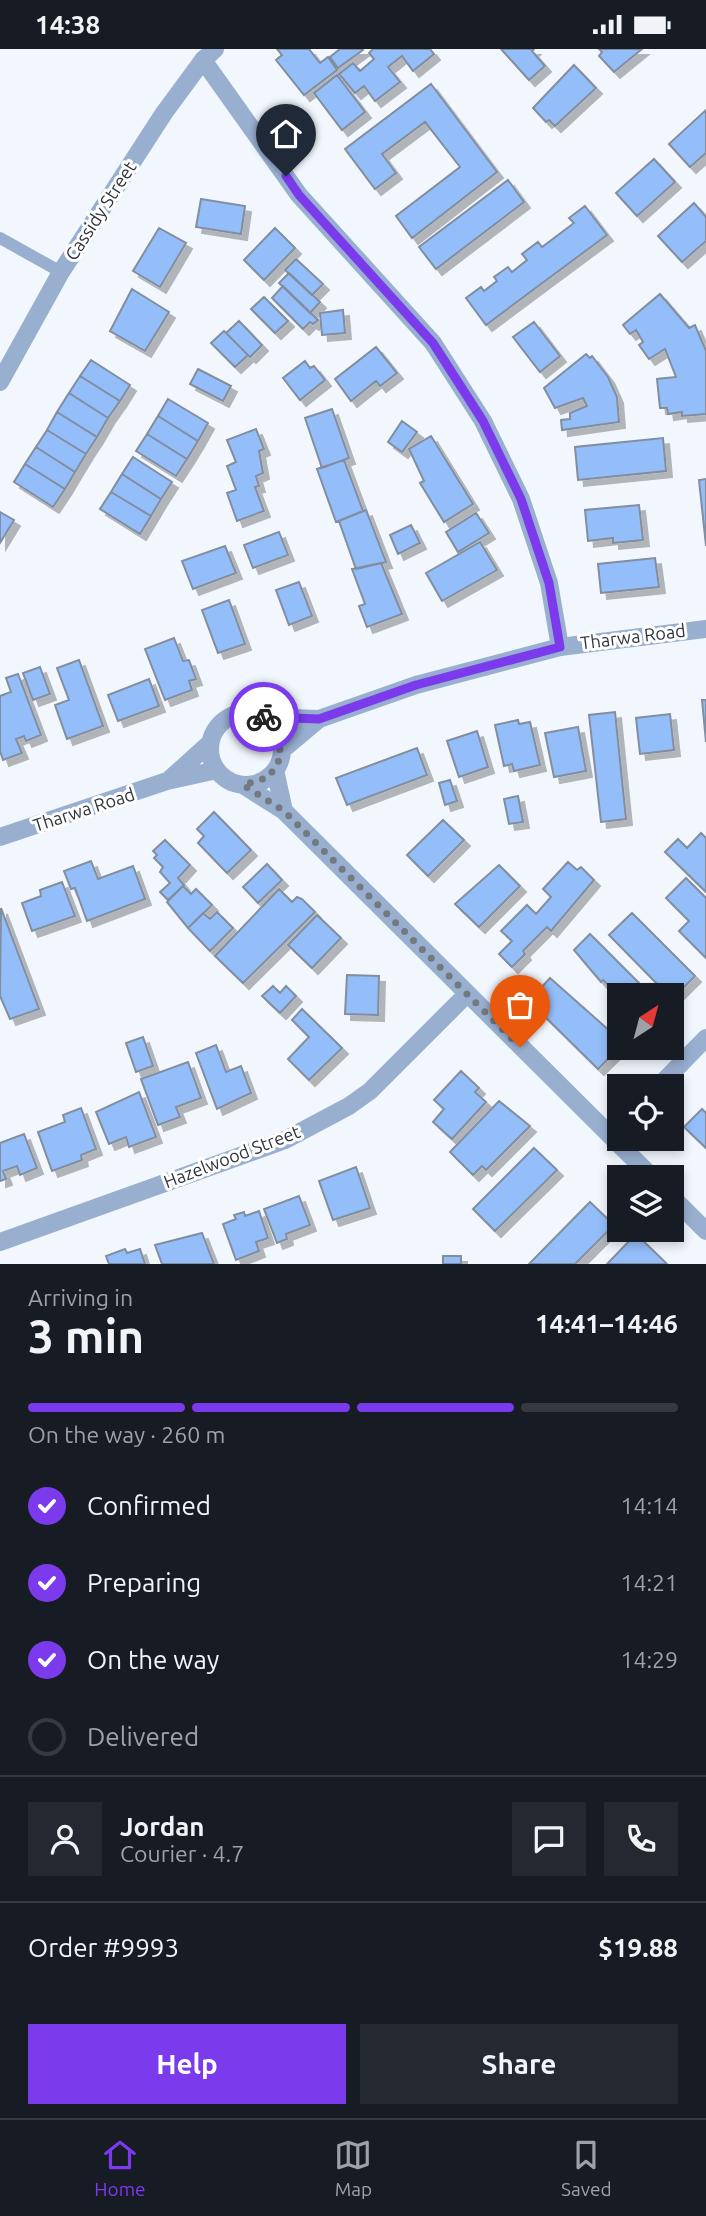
<!DOCTYPE html>
<meta charset="utf-8">
<style>
body{margin:0;font-family:Ubuntu,sans-serif;background:#242831;color:#f1f3f6;height:100vh;display:flex;flex-direction:column;font-size:26px;white-space:nowrap}
*{box-sizing:border-box;margin:0}
p{font-size:23px;color:#9ea1a6}
.icon{flex:none;width:38px;height:38px;fill:none;stroke:currentColor;stroke-width:2;stroke-linecap:round;stroke-linejoin:round}
.map{position:relative;height:1215px;overflow:hidden}
.panel{display:flex;flex-direction:column;background:#171b24;flex:1}
.panel>*{flex:none}
.needle{width:46px;rotate:36deg}
.tools{position:absolute;left:607px;top:934px;display:grid;gap:14px}
.tools a{display:grid;place-items:center;width:77px;height:77px;border-radius:0px;background:#171b24;box-shadow:0 4px 10px #0003;font-size:35px}
.pin{position:absolute;display:grid;place-items:center;width:60px;height:60px;color:#fff;margin:-72px -30px;border-radius:50% 50% 50% 0;rotate:-45deg;box-shadow:0 0 7px #0007}
.pin .icon{rotate:45deg}
.courier{position:absolute;display:grid;place-items:center;width:70px;height:70px;margin:-35px;border:5px solid #7c3aed;border-radius:50%;background:#fff;color:#222;box-shadow:0 2px 9px #0007}
.overview em{font-style:normal;font-weight:600}
.overview div{display:flex;flex-direction:column-reverse}
.overview{display:flex;align-items:center;justify-content:space-between;height:119px;padding:0 28px}
h1{font-size:46px;font-weight:600;line-height:52px}
.bar{display:grid;grid-template-columns:repeat(4,1fr);gap:10px 7px;align-content:center;height:84px;padding:0 28px}
.bar i{height:9px;border-radius:5px;background:#363941}
.bar .selected{background:#7c3aed}
.bar p{grid-column:span 4}
.line{display:flex;align-items:center;gap:18px;padding:0 28px;border-top:2px solid #363941}
.line div{flex:1}
.round{display:grid;place-items:center;flex:none;width:74px;height:74px;border-radius:0px;background:#242831}
ol{padding:0 28px;list-style:none}
li{display:flex;align-items:center;gap:21px;height:77px}
li p{margin-inline-start:auto}
li .icon{padding:7px;border-radius:50%;background:#7c3aed;color:#fff;stroke-width:4}
li:last-child{color:#9ea1a6}
li i{width:38px;height:38px;border:4px solid #363941;border-radius:50%}
.cta{display:flex;gap:14px;margin-top:auto;padding:14px 28px}
.cta a{flex:1;height:80px;border-radius:0px;background:#7c3aed;color:#fff;font-size:28px;font-weight:600;line-height:80px;text-align:center}
.cta a+a{background:#242831;color:#f1f3f6}
.status{display:flex;justify-content:space-between;align-items:center;height:49px;padding:0 35px;background:#171b24;direction:ltr}
.status svg{height:19px;fill:currentColor}
.dock{display:flex;justify-content:space-around;align-items:center;height:98px;border-top:2px solid #363941;background:#171b24;font-size:19px;color:#9ea1a6}
.dock a{display:grid;justify-items:center;gap:4px}
.dock .selected{color:#7c3aed}
.map>svg:first-child{display:block}
.building{fill:#94befa;stroke:#828e9f;stroke-width:2;filter:url(#shadow)}
.lines{fill:none;stroke-linecap:round;stroke-linejoin:round}
.service{stroke:#98afd0;stroke-width:12}
.minor{stroke:#98afd0;stroke-width:18}
.tertiary{stroke:#98afd0;stroke-width:18}
.done{stroke:#747980;stroke-width:7;stroke-dasharray:0 12.6}
.route{stroke:#7c3aed;stroke-width:9}
.labels{text-anchor:middle;stroke-width:6;stroke-linejoin:round;paint-order:stroke}
.street-label{font-size:18px;fill:#30353c;stroke:#fff}
</style>
<div class="status"><b>14:38</b><svg viewBox="0 0 49 12"><path d="M0 12V9h3v3zM5 12V6h3v6zM10 12V3h3v9zM15 12V0h3v12zM26 1h20v11H26zM47 4h2v5h-2z"/></svg></div>
<div class="map">
<svg width="706" height="1215" viewBox="0 0 706 1215">
<defs>
<filter id="shadow"><feDropShadow dx="6" dy="6" stdDeviation="0" flood-color="#0004"/></filter>
</defs>
<rect width="100%" height="100%" fill="#f2f7fe"/>
<path class="building" d="M 277,0 L 309,0 L 320,14 L 328,8 L 337,21 L 304,46 L 276,11 L 282,6 Z
M 340,0 L 362,0 L 363,1 L 338,19 L 330,8 Z
M 373,0 L 430,0 L 434,5 L 413,22 L 402,7 L 388,18 L 400,33 L 375,52 L 364,37 L 355,44 L 339,25 L 353,14 L 360,22 L 374,10 L 369,4 Z
M 501,0 L 534,0 L 532,2 L 545,17 L 529,31 Z
M 599,0 L 642,0 L 614,23 L 599,7 L 602,3 Z
M 574,16 L 596,39 L 555,77 L 549,71 L 546,73 L 533,59 Z
M 337,26 L 365,63 L 342,81 L 314,44 Z
M 431,35 L 497,123 L 412,189 L 396,167 L 460,118 L 425,73 L 382,105 L 396,124 L 375,140 L 345,100 Z
M 706,61 L 706,104 L 690,118 L 669,95 Z
M 654,110 L 675,133 L 637,167 L 616,144 Z
M 508,131 L 524,153 L 436,220 L 419,198 Z
M 201,150 L 245,157 L 241,185 L 196,178 Z
M 694,154 L 706,168 L 706,192 L 682,213 L 658,187 Z
M 585,157 L 607,186 L 486,276 L 466,249 L 481,238 L 484,242 L 497,232 L 494,228 L 508,218 L 512,223 L 527,211 L 522,205 L 538,193 L 542,198 L 574,174 L 569,169 Z
M 159,179 L 186,194 L 160,238 L 133,222 Z
M 275,179 L 295,199 L 264,231 L 244,211 Z
M 296,210 L 323,235 L 312,246 L 285,221 Z
M 289,224 L 320,253 L 310,264 L 279,234 Z
M 283,237 L 318,271 L 313,275 L 310,273 L 303,280 L 272,249 Z
M 132,240 L 169,263 L 145,302 L 110,282 Z
M 660,245 L 689,279 L 695,276 L 706,302 L 706,365 L 682,367 L 682,363 L 668,365 L 667,359 L 660,359 L 657,330 L 676,328 L 665,300 L 649,310 L 639,296 L 643,293 L 636,281 L 630,285 L 623,276 Z
M 264,248 L 288,272 L 275,284 L 251,260 Z
M 343,261 L 345,284 L 322,286 L 320,264 Z
M 239,272 L 262,296 L 250,308 L 226,284 Z
M 534,273 L 560,307 L 540,323 L 513,288 Z
M 224,282 L 248,306 L 235,318 L 211,294 Z
M 376,298 L 397,324 L 380,337 L 376,332 L 351,352 L 335,330 Z
M 586,305 L 590,309 L 592,307 L 608,328 L 617,348 L 619,373 L 562,381 L 561,371 L 570,370 L 570,364 L 587,357 L 583,349 L 555,359 L 544,339 Z
M 91,311 L 130,336 L 120,352 L 80,327 Z
M 305,312 L 310,319 L 314,317 L 325,331 L 300,351 L 283,329 Z
M 198,320 L 231,337 L 223,352 L 190,335 Z
M 80,327 L 120,352 L 108,369 L 69,344 Z
M 69,344 L 108,369 L 97,388 L 57,363 Z
M 168,350 L 208,374 L 198,392 L 158,367 Z
M 332,360 L 349,409 L 322,419 L 305,369 Z
M 57,363 L 97,388 L 86,405 L 47,381 Z
M 158,367 L 198,392 L 187,410 L 147,385 Z
M 402,372 L 417,383 L 402,403 L 388,393 Z
M 256,380 L 264,400 L 259,402 L 263,424 L 256,427 L 259,437 L 255,438 L 264,462 L 237,472 L 227,444 L 236,441 L 227,417 L 236,413 L 227,391 Z
M 47,381 L 86,405 L 75,423 L 36,398 Z
M 147,385 L 187,410 L 176,427 L 136,402 Z
M 431,387 L 473,455 L 444,473 L 420,434 L 424,432 L 409,400 Z
M 663,389 L 666,422 L 578,431 L 575,398 Z
M 36,398 L 75,423 L 65,440 L 25,415 Z
M 133,408 L 172,433 L 161,450 L 122,425 Z
M 344,411 L 363,462 L 336,473 L 317,420 Z
M 25,415 L 65,440 L 53,458 L 14,433 Z
M 122,425 L 161,450 L 151,467 L 111,443 Z
M 706,430 L 706,497 L 699,431 Z
M 111,443 L 151,467 L 140,485 L 100,460 Z
M 639,456 L 643,491 L 613,494 L 613,489 L 588,492 L 585,461 Z
M 366,461 L 386,513 L 356,520 L 339,472 Z
M 0,463 L 14,471 L 0,494 Z
M 476,464 L 489,484 L 458,503 L 446,483 Z
M 411,476 L 420,494 L 398,505 L 390,486 Z
M 279,483 L 288,506 L 253,519 L 244,496 Z
M 480,493 L 497,521 L 442,552 L 426,524 Z
M 225,497 L 236,524 L 193,540 L 182,512 Z
M 655,509 L 659,538 L 601,544 L 598,515 Z
M 381,514 L 402,565 L 367,578 L 359,557 L 365,555 L 352,520 Z
M 299,533 L 312,567 L 289,576 L 276,541 Z
M 229,551 L 245,595 L 218,604 L 202,561 Z
M 174,589 L 183,612 L 189,611 L 196,630 L 189,632 L 192,641 L 165,651 L 145,600 Z
M 79,611 L 103,677 L 67,690 L 55,656 L 69,651 L 57,619 Z
M 40,618 L 50,645 L 33,651 L 23,624 Z
M 18,625 L 41,686 L 26,692 L 24,687 L 16,690 L 22,704 L 3,711 L 0,702 L 0,647 L 11,643 L 6,629 Z
M 149,630 L 159,657 L 118,672 L 108,646 Z
M 702,651 L 706,651 L 706,693 Z
M 615,663 L 626,770 L 601,773 L 589,666 Z
M 670,665 L 674,701 L 640,705 L 636,669 Z
M 518,671 L 519,675 L 530,673 L 540,716 L 514,722 L 512,715 L 504,717 L 495,676 Z
M 578,678 L 586,722 L 554,728 L 545,684 Z
M 477,682 L 488,718 L 459,728 L 447,692 Z
M 417,699 L 427,726 L 347,756 L 336,729 Z
M 450,731 L 457,752 L 445,756 L 439,734 Z
M 518,747 L 523,773 L 509,775 L 504,750 Z
M 214,763 L 251,801 L 227,824 L 198,794 L 204,787 L 197,780 Z
M 443,771 L 464,791 L 428,827 L 407,806 Z
M 701,784 L 706,789 L 706,843 L 665,803 L 678,790 L 687,799 Z
M 165,791 L 190,816 L 178,829 L 184,836 L 168,851 L 160,843 L 170,834 L 160,823 L 163,818 L 154,809 L 157,806 L 153,802 Z
M 91,812 L 98,830 L 133,817 L 145,850 L 87,872 L 75,839 L 71,840 L 64,822 Z
M 568,813 L 577,821 L 581,818 L 594,831 L 551,882 L 547,878 L 523,902 L 525,905 L 512,918 L 499,905 L 512,892 L 501,882 L 527,856 L 536,865 L 551,848 L 543,840 Z
M 267,815 L 282,831 L 258,854 L 243,838 Z
M 499,816 L 520,837 L 479,878 L 455,855 Z
M 686,829 L 706,849 L 706,909 L 679,882 L 689,872 L 666,849 Z
M 62,833 L 75,867 L 32,882 L 22,854 L 41,847 L 40,841 Z
M 183,837 L 191,845 L 196,840 L 212,856 L 188,879 L 167,853 Z
M 279,840 L 292,853 L 297,848 L 302,850 L 315,863 L 243,934 L 215,907 Z
M 1,859 L 39,960 L 10,970 L 0,947 Z
M 217,863 L 233,879 L 210,902 L 188,879 L 203,864 L 210,870 Z
M 632,864 L 695,927 L 672,950 L 609,886 Z
M 317,866 L 341,889 L 312,919 L 288,896 Z
M 590,885 L 652,947 L 620,948 L 603,931 L 601,933 L 574,901 Z
M 347,926 L 379,927 L 378,966 L 345,965 Z
M 550,929 L 620,991 L 620,998 L 598,1020 L 529,952 Z
M 273,937 L 280,944 L 286,937 L 296,947 L 280,964 L 262,947 Z
M 302,960 L 342,999 L 309,1031 L 288,1010 L 309,988 L 292,971 Z
M 143,988 L 153,1017 L 136,1023 L 126,994 Z
M 216,996 L 226,1023 L 241,1017 L 251,1044 L 217,1060 L 196,1004 Z
M 188,1013 L 201,1049 L 176,1058 L 180,1068 L 158,1076 L 141,1030 Z
M 461,1022 L 479,1039 L 475,1043 L 486,1053 L 452,1090 L 433,1073 L 444,1060 L 434,1051 Z
M 139,1043 L 156,1088 L 129,1098 L 126,1088 L 109,1095 L 96,1063 Z
M 499,1052 L 530,1077 L 486,1121 L 482,1117 L 473,1126 L 450,1103 Z
M 81,1059 L 96,1100 L 81,1106 L 82,1111 L 52,1122 L 38,1083 L 65,1073 L 63,1066 Z
M 702,1060 L 706,1064 L 706,1099 L 684,1078 Z
M 24,1085 L 37,1119 L 20,1126 L 17,1117 L 3,1122 L 6,1130 L 0,1132 L 0,1094 Z
M 534,1099 L 557,1121 L 495,1182 L 473,1160 Z
M 356,1118 L 370,1159 L 333,1171 L 319,1132 Z
M 299,1147 L 310,1176 L 286,1185 L 287,1190 L 277,1194 L 264,1160 Z
M 590,1153 L 614,1176 L 575,1215 L 529,1215 Z
M 259,1162 L 268,1189 L 256,1193 L 259,1202 L 236,1211 L 223,1175 L 236,1170 L 234,1166 L 244,1163 L 245,1167 Z
M 202,1184 L 214,1215 L 162,1215 L 155,1196 Z
M 636,1185 L 667,1215 L 607,1215 Z
M 125,1200 L 127,1204 L 140,1200 L 145,1215 L 109,1215 L 106,1207 Z
M 443,1207 L 461,1207 L 461,1215 L 443,1215 Z"/>
<g class="lines">
<path class="service" d="M 0,189 L 61,223"/>
<path class="minor" d="M 203,11 L 299,146 L 433,294 L 483,372 L 521,450 L 549,534 L 560,598
M 0,333 L 61,223 L 164,64 L 203,11 L 215,0
M 658,1038 L 706,989
M 0,1193 L 285,1091 L 349,1057 L 370,1042 L 466,946"/>
<path class="tertiary" d="M210 700a36 36 0 1 1 72 0a36 36 0 1 1-72 0Z
M 263,668 L 319,670
M 282,701 L 319,670 L 416,636 L 560,598 L 706,580
M 275,721 L 284,762
M 170,730 L 210,694
M 243,736 L 284,762 L 653,1129
M 0,788 L 167,732 L 217,721
M 672,1148 L 706,1182"/>
</g>
<g class="lines">
<path class="done" d="M 264,668 L 277,682 L 281,708 L 269,728 L 243,736 L 284,762 L 520,998"/>
<path class="route" d="M 264,668 L 319,670 L 416,636 L 560,598 L 549,534 L 521,450 L 483,372 L 433,294 L 299,146 L 286,127"/>
</g>
<g class="labels">
<g class="street-label">
<text transform="translate(101 162) rotate(-57)" y="6">Cassidy Street</text>
<text transform="translate(633 588) rotate(-7)" y="6">Tharwa Road</text>
<text transform="translate(84 761) rotate(-18)" y="6">Tharwa Road</text>
<text transform="translate(232 1108) rotate(-21)" y="6">Hazelwood Street</text>
</g>
</g>
</svg>
<div class="tools">
<a><svg class="needle" viewBox="-14 -14 28 28"><path d="M0-13l5 13h-10z" fill="#e53935"/><path d="M0 13l5-13h-10z" fill="#9ea1a6"/></svg></a>
<a><svg class="icon" aria-label="locate" viewBox="0 0 24 24"><circle cx="12" cy="12" r="6"/><path d="M12 2v4M12 18v4M2 12h4M18 12h4"/></svg></a>
<a><svg class="icon" aria-label="layers" viewBox="0 0 24 24"><path d="M12 4l9 5-9 5-9-5zM3 14l9 5 9-5"/></svg></a>
</div>
<div class="pin" style="left:520px;top:998px;background:#ea580c"><svg class="icon" aria-label="bag" viewBox="0 0 24 24"><path d="M5 8h14l-1 12H6zM9 8a3 3 0 0 1 6 0"/></svg></div>
<div class="pin" style="left:286px;top:127px;background:#1f2937"><svg class="icon" aria-label="home" viewBox="0 0 24 24"><path d="M3 11l9-7 9 7M6 9v11h12V9"/></svg></div>
<div class="courier" style="left:264px;top:668px"><svg class="icon" aria-label="bike" viewBox="0 0 24 24"><circle cx="6" cy="16" r="4"/><circle cx="18" cy="16" r="4"/><path d="M6 16l4-8h5l3 8M10 8l3 8H6M13 5h3"/></svg></div>
</div>
<section class="panel">
<div class="overview"><div><h1>3 min</h1><p>Arriving in</p></div><em>14:41–14:46</em></div>
<div class="bar"><i class="selected"></i><i class="selected"></i><i class="selected"></i><i></i><p>On the way · 260 m</p></div>
<ol>
<li><svg class="icon" aria-label="check" viewBox="0 0 24 24"><path d="M5 12l5 5 9-10"/></svg>Confirmed<p>14:14</p></li>
<li><svg class="icon" aria-label="check" viewBox="0 0 24 24"><path d="M5 12l5 5 9-10"/></svg>Preparing<p>14:21</p></li>
<li><svg class="icon" aria-label="check" viewBox="0 0 24 24"><path d="M5 12l5 5 9-10"/></svg>On the way<p>14:29</p></li>
<li><i></i>Delivered</li>
</ol>
<div class="line" style="height:126px"><a class="round"><svg class="icon" aria-label="person" viewBox="0 0 24 24"><circle cx="12" cy="8" r="4"/><path d="M4 21q1-7 8-7t8 7"/></svg></a><div><b>Jordan</b><p>Courier · 4.7</p></div><a class="round"><svg class="icon" aria-label="chat" viewBox="0 0 24 24"><path d="M4 5h16v11H9l-5 4z"/></svg></a><a class="round"><svg class="icon" aria-label="phone" viewBox="0 0 24 24"><path d="M5 4h4l2 5-3 2q2 4 5 5l2-3 5 2v4C11 20 4 13 5 4z"/></svg></a></div>
<div class="line" style="height:91px"><div>Order #9993</div><b>$19.88</b></div>
<div class="cta"><a>Help</a><a>Share</a></div>
</section>
<nav class="dock">
<a class="selected"><svg class="icon" aria-label="home" viewBox="0 0 24 24"><path d="M3 11l9-7 9 7M6 9v11h12V9"/></svg>Home</a>
<a><svg class="icon" aria-label="map" viewBox="0 0 24 24"><path d="M3 6l6-2 6 2 6-2v14l-6 2-6-2-6 2zM9 4v14M15 6v14"/></svg>Map</a>
<a><svg class="icon" aria-label="saved" viewBox="0 0 24 24"><path d="M7 4h10v16l-5-4-5 4z"/></svg>Saved</a>
</nav>
